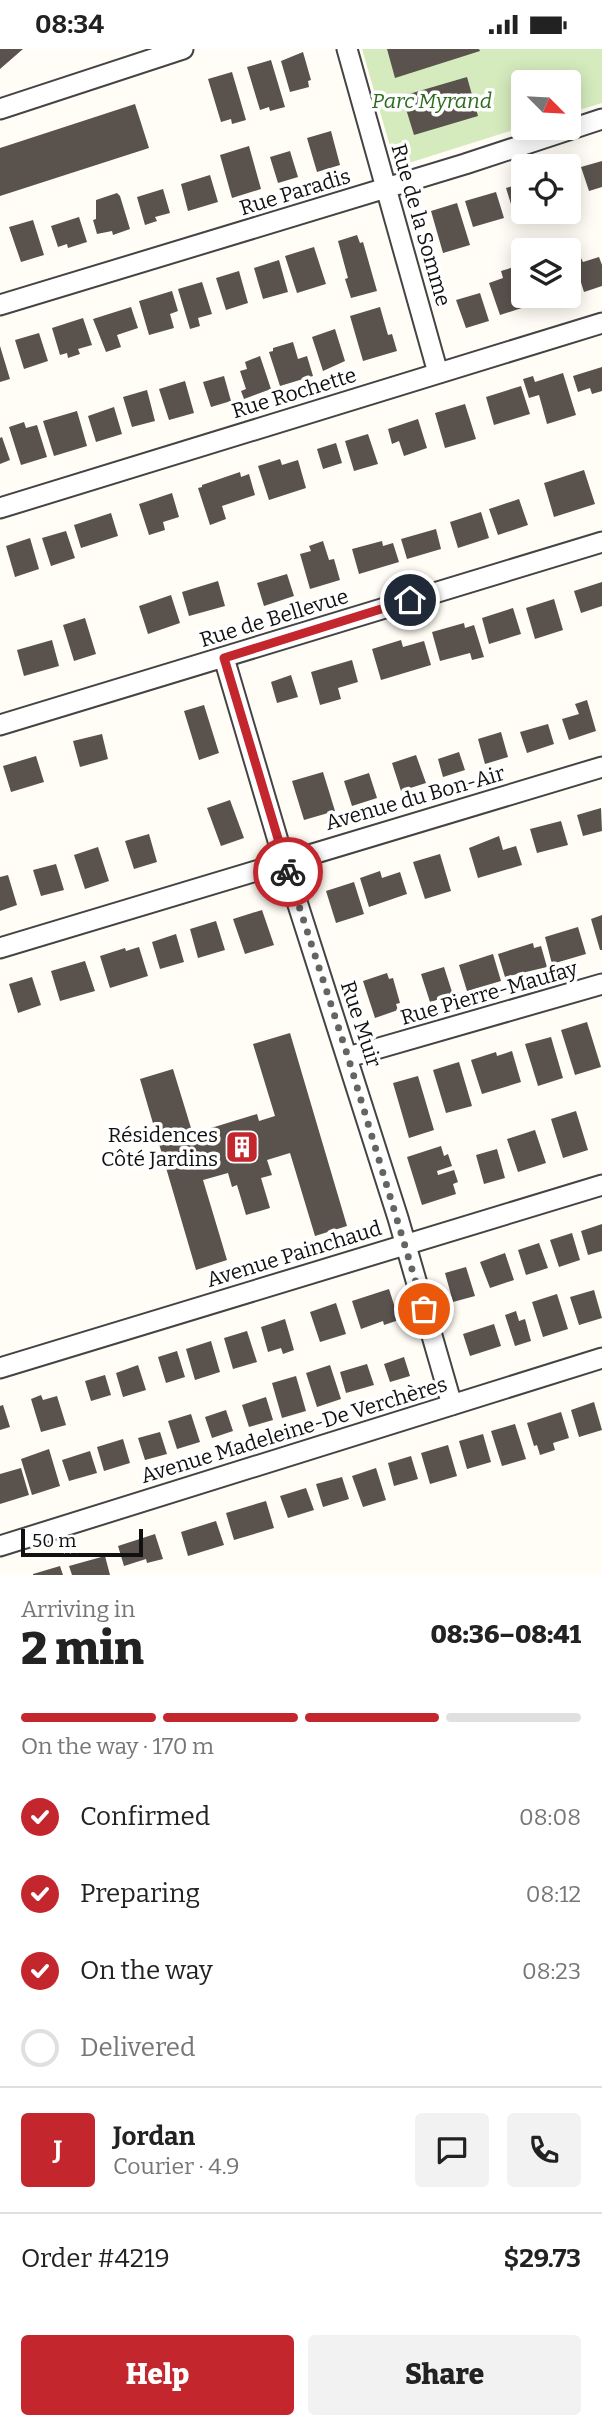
<!DOCTYPE html>
<meta charset="utf-8">
<style>
body{margin:0;font-family:Bitter,serif;background:#f2f2f2;color:#222;height:100vh;display:flex;flex-direction:column;font-size:26px;white-space:nowrap}
*{box-sizing:border-box;margin:0}
p{font-size:23px;color:#767676}
.icon{flex:none;width:38px;height:38px;fill:none;stroke:currentColor;stroke-width:2;stroke-linecap:round;stroke-linejoin:round}
.map{position:relative;height:1526px;overflow:hidden}
.drawer{display:flex;flex-direction:column;background:#fff;flex:1}
.drawer>*{flex:none}
.needle{width:46px;rotate:114deg}
.tools{position:absolute;left:511px;top:21px;display:grid;gap:14px}
.tools a{display:grid;place-items:center;width:70px;height:70px;border-radius:7px;background:#fff;box-shadow:0 4px 18px #0003;font-size:35px}
.scale{position:absolute;left:21px;bottom:18px;width:122px;box-sizing:border-box;padding-left:7px;border:4px solid #111;border-top:0;font-size:19px;line-height:24px;white-space:nowrap;color:#111;-webkit-text-stroke:5px #fff;paint-order:stroke}
.pin{position:absolute;display:grid;place-items:center;width:60px;height:60px;color:#fff;margin:-30px;border:4px solid #fff;border-radius:50%;box-shadow:0 2px 7px #0007}
.courier{position:absolute;display:grid;place-items:center;width:70px;height:70px;margin:-35px;border:5px solid #c4262e;border-radius:50%;background:#fff;color:#222;box-shadow:0 2px 9px #0007}
.headline em{font-style:normal;font-weight:800}
.headline div{display:flex;flex-direction:column-reverse}
.headline{display:flex;align-items:center;justify-content:space-between;height:119px;padding:0 21px}
h1{font-size:46px;font-weight:800;line-height:52px}
.bar{display:grid;grid-template-columns:repeat(4,1fr);gap:10px 7px;align-content:center;height:84px;padding:0 21px}
.bar i{height:9px;border-radius:5px;background:#e0e0e0}
.bar .on{background:#c4262e}
.bar p{grid-column:span 4}
.line{display:flex;align-items:center;gap:18px;padding:0 21px;border-top:2px solid #e0e0e0}
.line div{flex:1}
.round{display:grid;place-items:center;flex:none;width:74px;height:74px;border-radius:7px;background:#f2f2f2}
ol{padding:0 21px;list-style:none}
li{display:flex;align-items:center;gap:21px;height:77px}
li p{margin-inline-start:auto}
li .icon{padding:7px;border-radius:50%;background:#c4262e;color:#fff;stroke-width:4}
li:last-child{color:#767676}
li i{width:38px;height:38px;border:4px solid #e0e0e0;border-radius:50%}
.button{display:flex;gap:14px;margin-top:auto;padding:14px 21px}
.button a{flex:1;height:80px;border-radius:7px;background:#c4262e;color:#fff;font-size:28px;font-weight:800;line-height:80px;text-align:center}
.button a+a{background:#f2f2f2;color:#222}
.status{display:flex;justify-content:space-between;align-items:center;height:49px;padding:0 35px;background:#fff;direction:ltr}
.status svg{height:19px;fill:currentColor}
.map>svg:first-child{display:block}
.green{fill:#d5ebbd}
.building{fill:#5a524d}
.lines{fill:none;stroke-linecap:round;stroke-linejoin:round}
.minor-casing{stroke:#444;stroke-width:23}
.minor{stroke:#fff;stroke-width:19}
.done{stroke:#646461;stroke-width:7;stroke-dasharray:0 12.6}
.route{stroke:#c4262e;stroke-width:9}
.labels{text-anchor:middle;stroke-width:7;stroke-linejoin:round;paint-order:stroke}
.park-label{font-size:21px;font-style:italic;fill:#2f6b1f;stroke:#fff}
.street-label{font-size:21px;fill:#111;stroke:#fff}
.poi-label{font-size:21px;fill:#111;stroke:#fff;text-anchor:end}
</style>
<div class="status"><b>08:34</b><svg viewBox="0 0 49 12"><path d="M0 12V9h3v3zM5 12V6h3v6zM10 12V3h3v9zM15 12V0h3v12zM26 1h20v11H26zM47 4h2v5h-2z"/></svg></div>
<div class="map">
<svg width="602" height="1526" viewBox="0 0 602 1526">
<rect width="100%" height="100%" fill="#fffdf5"/>
<path class="green" d="M 362,0 L 602,0 L 602,54 L 569,64 L 569,33 L 523,33 L 523,78 L 396,118 Z"/>
<path class="building" d="M 0,0 L 23,0 L 0,20 Z
M 387,0 L 479,0 L 480,2 L 395,29 Z
M 303,3 L 311,31 L 308,32 L 309,38 L 290,43 L 281,12 Z
M 271,11 L 285,58 L 270,62 L 269,58 L 260,61 L 247,18 Z
M 232,23 L 246,71 L 232,75 L 231,70 L 221,73 L 208,30 Z
M 467,28 L 478,67 L 414,86 L 402,47 Z
M 135,55 L 149,99 L 0,147 L 0,99 Z
M 331,82 L 340,116 L 317,123 L 307,89 Z
M 249,97 L 261,140 L 232,149 L 220,106 Z
M 290,102 L 298,128 L 278,134 L 270,108 Z
M 602,112 L 602,138 L 589,142 L 581,118 Z
M 569,120 L 579,150 L 569,153 Z
M 210,126 L 218,153 L 188,162 L 181,135 Z
M 523,134 L 523,165 L 515,168 L 506,139 Z
M 163,140 L 170,164 L 155,168 L 157,172 L 145,176 L 137,148 Z
M 496,143 L 504,169 L 473,178 L 465,152 Z
M 117,144 L 120,147 L 130,180 L 113,186 L 112,182 L 97,185 L 93,171 L 96,170 L 96,151 Z
M 457,154 L 470,196 L 443,204 L 431,162 Z
M 79,168 L 87,193 L 68,199 L 67,195 L 58,198 L 51,177 Z
M 33,171 L 44,206 L 21,213 L 9,178 Z
M 357,186 L 360,194 L 363,193 L 377,242 L 351,249 L 345,230 L 348,229 L 338,192 Z
M 314,198 L 326,235 L 297,244 L 285,207 Z
M 599,208 L 602,216 L 602,237 L 584,243 L 574,211 L 581,209 L 583,213 Z
M 279,211 L 288,243 L 263,250 L 254,219 Z
M 514,218 L 523,238 L 523,247 L 528,247 L 531,256 L 500,266 L 489,234 L 503,229 L 501,222 Z
M 239,222 L 248,254 L 226,261 L 216,229 Z
M 202,233 L 212,265 L 198,269 L 200,277 L 190,280 L 178,240 Z
M 172,242 L 178,262 L 170,265 L 174,279 L 149,286 L 139,252 Z
M 480,244 L 489,272 L 466,279 L 456,251 Z
M 542,247 L 570,247 L 544,255 Z
M 131,258 L 138,279 L 117,286 L 121,298 L 106,303 L 93,270 Z
M 380,258 L 388,286 L 392,285 L 397,302 L 363,312 L 350,267 Z
M 83,269 L 92,296 L 78,300 L 80,305 L 68,309 L 67,304 L 60,306 L 52,279 Z
M 335,280 L 345,312 L 323,322 L 312,288 Z
M 39,284 L 48,312 L 24,320 L 15,291 Z
M 293,293 L 298,310 L 307,307 L 313,327 L 280,337 L 269,303 L 273,302 L 273,299 Z
M 0,297 L 10,330 L 0,333 Z
M 260,307 L 271,340 L 244,350 L 241,342 L 246,340 L 240,322 L 247,320 L 245,313 Z
M 602,318 L 602,342 L 592,345 L 590,339 L 578,343 L 573,327 Z
M 563,324 L 576,366 L 547,375 L 539,346 L 529,349 L 523,330 L 533,327 L 535,333 Z
M 224,327 L 231,352 L 211,358 L 203,333 Z
M 185,332 L 194,364 L 169,371 L 159,340 Z
M 521,337 L 530,365 L 494,376 L 486,348 Z
M 147,341 L 155,372 L 132,378 L 123,348 Z
M 465,355 L 476,390 L 445,399 L 435,364 Z
M 114,358 L 122,385 L 96,393 L 88,367 Z
M 77,362 L 87,397 L 54,407 L 43,372 Z
M 418,370 L 427,399 L 404,407 L 399,392 L 392,395 L 388,380 Z
M 24,373 L 26,379 L 37,376 L 47,408 L 21,416 L 9,378 Z
M 368,385 L 378,415 L 354,422 L 345,392 Z
M 2,388 L 10,411 L 0,415 L 0,389 Z
M 336,394 L 342,414 L 323,420 L 317,400 Z
M 280,410 L 282,416 L 298,411 L 306,439 L 269,451 L 258,417 Z
M 584,421 L 595,455 L 554,468 L 544,434 Z
M 240,423 L 241,428 L 249,425 L 255,446 L 222,457 L 226,470 L 210,476 L 198,439 L 202,438 L 202,436 Z
M 172,444 L 179,468 L 163,473 L 165,481 L 149,486 L 139,455 Z
M 519,450 L 528,476 L 498,486 L 489,460 Z
M 481,463 L 489,489 L 458,499 L 450,473 Z
M 111,464 L 118,487 L 81,499 L 74,476 Z
M 436,480 L 441,500 L 407,510 L 401,490 Z
M 66,482 L 75,509 L 51,517 L 42,489 Z
M 30,489 L 39,520 L 15,528 L 6,497 Z
M 323,492 L 329,511 L 334,510 L 340,531 L 310,540 L 300,505 L 311,502 L 309,497 Z
M 382,492 L 383,497 L 393,494 L 399,513 L 359,525 L 352,500 Z
M 287,525 L 294,547 L 264,557 L 257,534 Z
M 218,532 L 225,557 L 189,567 L 182,543 Z
M 602,533 L 602,557 L 581,564 L 574,542 Z
M 171,546 L 180,574 L 148,585 L 139,557 Z
M 554,550 L 563,581 L 535,590 L 526,559 Z
M 513,559 L 521,585 L 489,595 L 482,569 Z
M 85,569 L 96,605 L 74,612 L 63,576 Z
M 464,574 L 465,579 L 474,576 L 484,608 L 472,611 L 470,604 L 440,612 L 432,583 Z
M 52,591 L 59,617 L 24,627 L 17,601 Z
M 401,591 L 403,598 L 424,592 L 431,616 L 381,631 L 372,600 Z
M 352,611 L 358,633 L 338,639 L 341,650 L 320,656 L 311,623 Z
M 291,626 L 298,648 L 277,654 L 271,633 Z
M 587,651 L 596,682 L 569,691 L 562,670 L 579,665 L 575,655 Z
M 204,656 L 219,704 L 199,711 L 184,662 Z
M 548,675 L 554,695 L 527,704 L 520,683 Z
M 501,683 L 508,708 L 485,715 L 478,690 Z
M 102,685 L 108,710 L 80,718 L 73,692 Z
M 459,703 L 465,721 L 443,728 L 438,710 Z
M 416,706 L 426,734 L 401,742 L 392,714 Z
M 36,707 L 44,733 L 11,743 L 3,717 Z
M 323,723 L 335,762 L 304,771 L 292,732 Z
M 369,724 L 377,749 L 352,757 L 344,732 Z
M 230,751 L 244,789 L 221,797 L 207,759 Z
M 601,759 L 602,782 L 583,787 L 577,766 Z
M 561,772 L 568,796 L 537,804 L 530,780 Z
M 149,785 L 157,813 L 134,820 L 125,792 Z
M 499,787 L 503,801 L 516,797 L 522,816 L 478,829 L 469,799 Z
M 98,798 L 109,832 L 85,840 L 74,806 Z
M 440,805 L 451,842 L 425,850 L 413,813 Z
M 56,815 L 64,841 L 41,847 L 33,821 Z
M 380,822 L 382,829 L 400,823 L 407,845 L 369,858 L 360,829 Z
M 8,826 L 17,856 L 0,862 L 0,828 Z
M 354,833 L 364,865 L 336,874 L 326,842 Z
M 262,861 L 274,896 L 245,905 L 233,870 Z
M 602,866 L 602,901 L 600,901 L 591,870 Z
M 216,872 L 225,901 L 198,909 L 190,880 Z
M 578,878 L 586,905 L 552,915 L 545,888 Z
M 176,885 L 184,913 L 160,920 L 152,893 Z
M 533,894 L 534,899 L 541,897 L 547,918 L 505,928 L 498,905 Z
M 139,898 L 148,927 L 110,939 L 100,907 L 125,899 L 126,902 Z
M 493,905 L 501,932 L 467,942 L 459,916 Z
M 85,912 L 95,942 L 60,952 L 51,922 Z
M 444,918 L 453,946 L 430,953 L 421,925 Z
M 387,924 L 389,930 L 393,929 L 400,954 L 396,955 L 398,961 L 375,969 L 363,932 Z
M 32,928 L 41,956 L 18,964 L 9,935 Z
M 587,973 L 601,1018 L 575,1026 L 561,981 Z
M 290,984 L 347,1177 L 315,1187 L 290,1104 L 267,1111 L 272,1126 L 261,1129 L 270,1159 L 246,1166 L 237,1136 L 232,1138 L 228,1124 L 203,1131 L 227,1211 L 196,1221 L 140,1030 L 173,1020 L 195,1092 L 213,1087 L 211,1079 L 257,1065 L 259,1072 L 275,1067 L 253,995 Z
M 551,988 L 563,1029 L 538,1037 L 525,995 Z
M 512,1002 L 521,1033 L 482,1045 L 471,1011 L 496,1003 L 497,1007 Z
M 459,1013 L 472,1057 L 446,1064 L 433,1021 Z
M 418,1027 L 434,1081 L 409,1089 L 393,1034 Z
M 576,1062 L 588,1101 L 563,1109 L 551,1070 Z
M 535,1081 L 546,1114 L 518,1123 L 507,1090 Z
M 441,1097 L 444,1107 L 448,1105 L 452,1117 L 437,1122 L 438,1126 L 454,1121 L 458,1133 L 453,1135 L 456,1145 L 422,1156 L 407,1108 Z
M 497,1100 L 505,1129 L 484,1135 L 476,1106 Z
M 602,1175 L 602,1202 L 588,1206 L 581,1182 Z
M 572,1184 L 580,1211 L 559,1218 L 550,1191 Z
M 539,1194 L 548,1219 L 526,1226 L 518,1201 Z
M 505,1204 L 514,1231 L 490,1239 L 480,1213 Z
M 466,1218 L 475,1247 L 453,1253 L 445,1224 Z
M 389,1240 L 399,1271 L 384,1276 L 383,1272 L 361,1280 L 352,1252 Z
M 594,1241 L 602,1269 L 579,1276 L 570,1248 Z
M 557,1245 L 568,1280 L 543,1288 L 532,1253 Z
M 336,1254 L 346,1285 L 320,1293 L 310,1263 Z
M 516,1262 L 519,1272 L 525,1270 L 531,1292 L 515,1297 L 505,1266 Z
M 285,1270 L 294,1301 L 283,1305 L 281,1299 L 268,1303 L 261,1278 Z
M 494,1275 L 501,1297 L 470,1307 L 463,1285 Z
M 247,1282 L 257,1313 L 233,1320 L 224,1289 Z
M 211,1292 L 220,1323 L 195,1331 L 186,1300 Z
M 177,1302 L 185,1328 L 166,1334 L 158,1308 Z
M 404,1308 L 410,1327 L 390,1333 L 384,1315 Z
M 367,1315 L 374,1336 L 346,1344 L 340,1323 Z
M 138,1316 L 146,1341 L 123,1348 L 116,1324 Z
M 330,1316 L 341,1350 L 317,1358 L 306,1324 Z
M 105,1326 L 111,1346 L 91,1352 L 85,1332 Z
M 296,1327 L 306,1362 L 282,1369 L 272,1334 Z
M 41,1346 L 43,1351 L 57,1347 L 66,1376 L 41,1383 L 31,1350 Z
M 266,1348 L 273,1371 L 249,1378 L 242,1356 Z
M 594,1353 L 602,1381 L 579,1388 L 571,1361 Z
M 3,1356 L 10,1378 L 0,1381 L 0,1357 Z
M 226,1361 L 233,1382 L 212,1389 L 205,1368 Z
M 561,1363 L 569,1389 L 553,1394 L 555,1401 L 540,1406 L 537,1396 L 534,1397 L 527,1374 Z
M 191,1365 L 200,1393 L 177,1400 L 168,1372 Z
M 515,1375 L 526,1410 L 502,1417 L 491,1382 Z
M 160,1383 L 167,1405 L 145,1411 L 138,1389 Z
M 483,1385 L 491,1413 L 467,1420 L 459,1392 Z
M 123,1390 L 130,1414 L 104,1422 L 97,1398 Z
M 448,1396 L 457,1427 L 430,1435 L 421,1404 Z
M 49,1400 L 60,1437 L 32,1446 L 21,1410 Z
M 90,1402 L 97,1424 L 69,1432 L 62,1411 Z
M 411,1407 L 418,1430 L 394,1437 L 388,1414 Z
M 21,1419 L 29,1446 L 0,1455 L 0,1425 Z
M 376,1419 L 386,1451 L 363,1458 L 352,1427 Z
M 342,1428 L 349,1450 L 323,1458 L 316,1435 Z
M 306,1439 L 314,1461 L 288,1469 L 280,1447 Z
M 266,1452 L 274,1479 L 234,1491 L 226,1464 Z
M 216,1472 L 224,1496 L 188,1507 L 181,1483 Z
M 155,1485 L 163,1510 L 147,1514 L 146,1510 L 124,1517 L 118,1497 Z
M 105,1507 L 110,1526 L 72,1526 L 69,1517 Z
M 60,1517 L 63,1526 L 33,1526 L 33,1525 Z"/>
<g class="lines">
<defs>
<path id="minor" d="M 347,0 L 438,324
M 0,60 L 183,0
M 0,256 L 465,115 L 602,70
M 0,459 L 602,274
M 224,609 L 284,812 L 398,1169 L 452,1356
M 0,676 L 602,493
M 0,899 L 602,718
M 348,1008 L 602,935
M 0,1319 L 602,1136
M 0,1497 L 602,1309"/>
</defs>
<use href="#minor" class="minor-casing"/>
<use href="#minor" class="minor"/>
</g>
<g class="lines">
<path class="done" d="M 288,823 L 348,1008 L 424,1260"/>
<path class="route" d="M 288,823 L 224,609 L 410,551"/>
</g>
<defs>
<symbol id="building-square" viewBox="-11 -11 22 22"><rect x="-9" y="-9" width="18" height="18" rx="4" fill="#c4262e" stroke="#fff"/><path d="M-4-6H4V6H1V3H-1V6H-4ZM-2.5-4.3h1.7v1.8h-1.7ZM.8-4.3h1.7v1.8H.8ZM-2.5-1h1.7V.8h-1.7ZM.8-1h1.7V.8H.8Z" fill="#fff"/></symbol>
</defs>
<g fill-rule="evenodd">
<use href="#building-square" x="223" y="1079" width="38" height="38"/>
</g>
<g class="labels">
<g class="park-label">
<text x="432" y="59">Parc Myrand</text>
</g>
<g class="street-label">
<text transform="translate(295 143) rotate(-17)" y="7">Rue Paradis</text>
<text transform="translate(421 176) rotate(74)" y="7">Rue de la Somme</text>
<text transform="translate(294 344) rotate(-17)" y="7">Rue Rochette</text>
<text transform="translate(274 569) rotate(-17)" y="7">Rue de Bellevue</text>
<text transform="translate(415 749) rotate(-16)" y="7">Avenue du Bon-Air</text>
<text transform="translate(489 944) rotate(-16)" y="7">Rue Pierre-Maufay</text>
<text transform="translate(361 975) rotate(72)" y="7">Rue Muir</text>
<text transform="translate(294 1205) rotate(-17)" y="7">Avenue Painchaud</text>
<text transform="translate(294 1381) rotate(-17)" y="7">Avenue Madeleine-De Verchères</text>
</g>
<g class="poi-label">
<text x="218" y="1093">Résidences<tspan x="218" dy="24">Côté Jardins</tspan></text>
</g>
</g>
</svg>
<div class="tools">
<a><svg class="needle" viewBox="-14 -14 28 28"><path d="M0-13l5 13h-10z" fill="#e53935"/><path d="M0 13l5-13h-10z" fill="#767676"/></svg></a>
<a><svg class="icon" aria-label="locate" viewBox="0 0 24 24"><circle cx="12" cy="12" r="6"/><path d="M12 2v4M12 18v4M2 12h4M18 12h4"/></svg></a>
<a><svg class="icon" aria-label="layers" viewBox="0 0 24 24"><path d="M12 4l9 5-9 5-9-5zM3 14l9 5 9-5"/></svg></a>
</div>
<div class="scale">50 m</div>
<div class="pin" style="left:424px;top:1260px;background:#ea580c"><svg class="icon" aria-label="bag" viewBox="0 0 24 24"><path d="M5 8h14l-1 12H6zM9 8a3 3 0 0 1 6 0"/></svg></div>
<div class="pin" style="left:410px;top:551px;background:#1f2937"><svg class="icon" aria-label="home" viewBox="0 0 24 24"><path d="M3 11l9-7 9 7M6 9v11h12V9"/></svg></div>
<div class="courier" style="left:288px;top:823px"><svg class="icon" aria-label="bike" viewBox="0 0 24 24"><circle cx="6" cy="16" r="4"/><circle cx="18" cy="16" r="4"/><path d="M6 16l4-8h5l3 8M10 8l3 8H6M13 5h3"/></svg></div>
</div>
<section class="drawer">
<div class="headline"><div><h1>2 min</h1><p>Arriving in</p></div><em>08:36–08:41</em></div>
<div class="bar"><i class="on"></i><i class="on"></i><i class="on"></i><i></i><p>On the way · 170 m</p></div>
<ol>
<li><svg class="icon" aria-label="check" viewBox="0 0 24 24"><path d="M5 12l5 5 9-10"/></svg>Confirmed<p>08:08</p></li>
<li><svg class="icon" aria-label="check" viewBox="0 0 24 24"><path d="M5 12l5 5 9-10"/></svg>Preparing<p>08:12</p></li>
<li><svg class="icon" aria-label="check" viewBox="0 0 24 24"><path d="M5 12l5 5 9-10"/></svg>On the way<p>08:23</p></li>
<li><i></i>Delivered</li>
</ol>
<div class="line" style="height:126px"><b class="round" style="background:#c4262e;color:#fff">J</b><div><b>Jordan</b><p>Courier · 4.9</p></div><a class="round"><svg class="icon" aria-label="chat" viewBox="0 0 24 24"><path d="M4 5h16v11H9l-5 4z"/></svg></a><a class="round"><svg class="icon" aria-label="phone" viewBox="0 0 24 24"><path d="M5 4h4l2 5-3 2q2 4 5 5l2-3 5 2v4C11 20 4 13 5 4z"/></svg></a></div>
<div class="line" style="height:91px"><div>Order #4219</div><b>$29.73</b></div>
<div class="button"><a>Help</a><a>Share</a></div>
</section>
